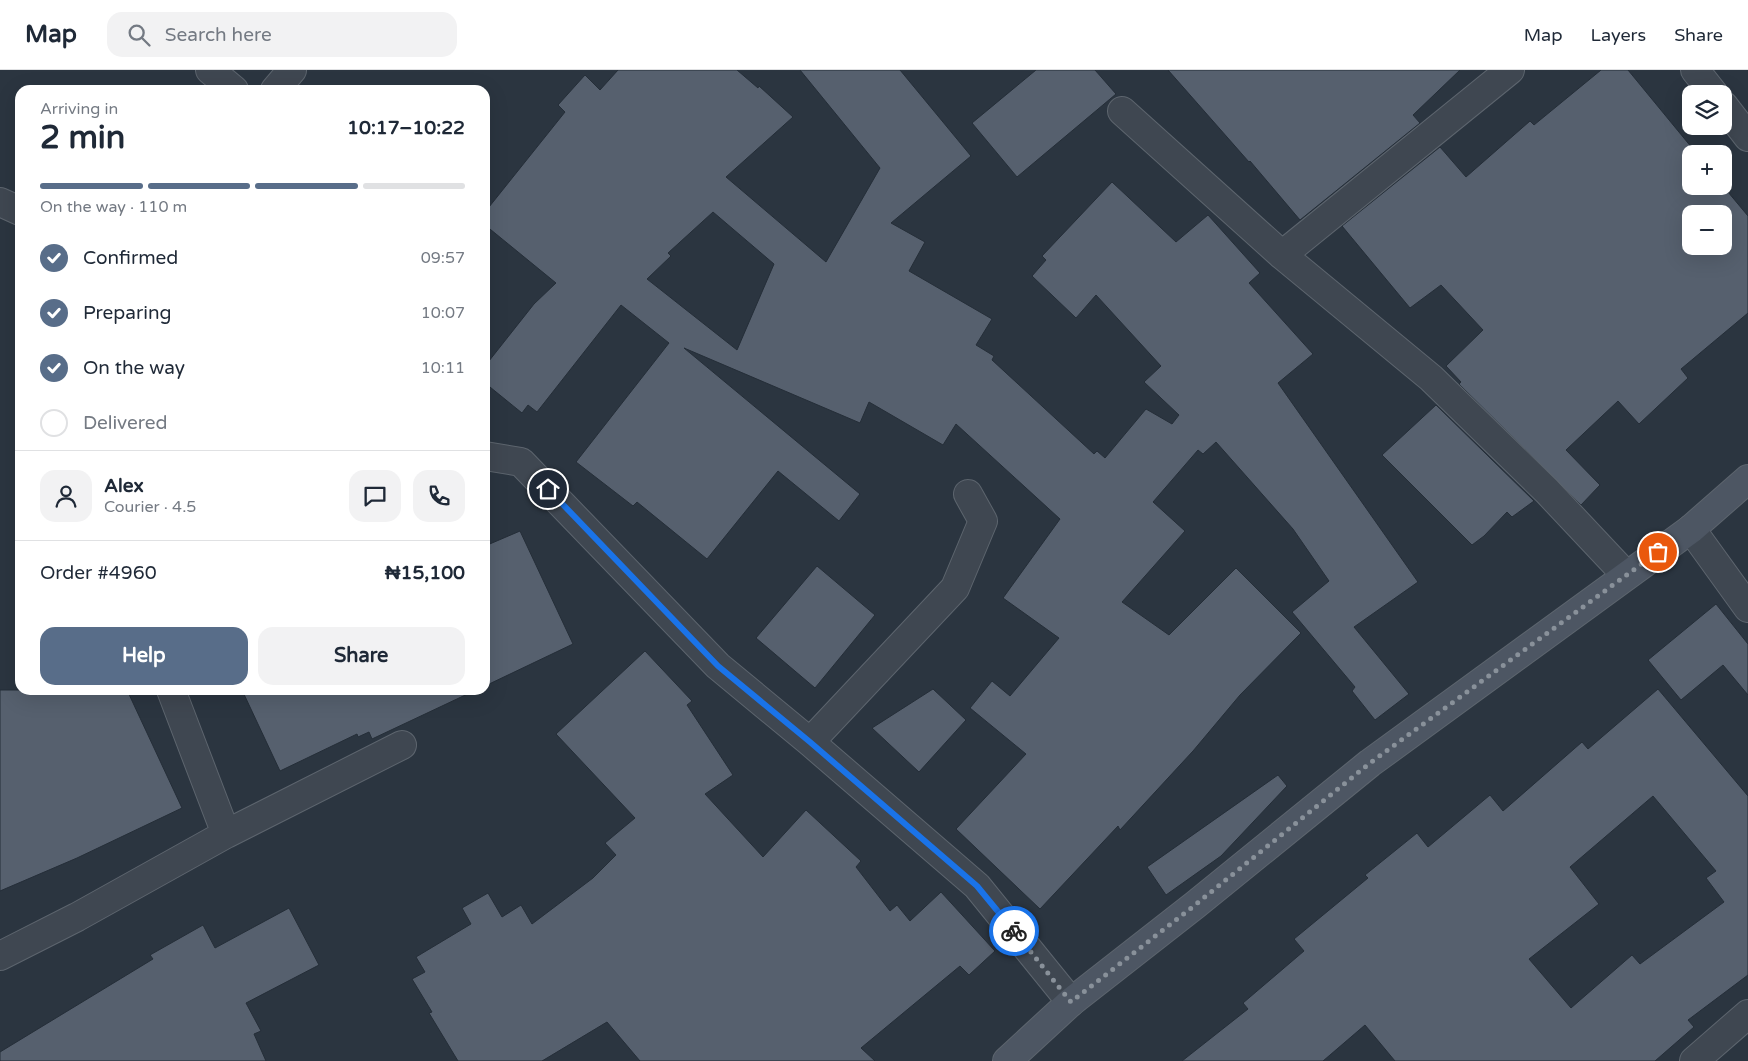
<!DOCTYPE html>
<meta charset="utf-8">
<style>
body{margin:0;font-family:"Varela Round",sans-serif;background:#f2f2f3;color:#1f2937;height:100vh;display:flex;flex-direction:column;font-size:19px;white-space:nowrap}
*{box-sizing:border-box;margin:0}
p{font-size:16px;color:#747a83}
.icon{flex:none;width:28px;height:28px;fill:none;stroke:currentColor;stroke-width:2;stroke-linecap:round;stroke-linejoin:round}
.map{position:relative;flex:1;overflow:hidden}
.details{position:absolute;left:15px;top:15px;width:475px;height:610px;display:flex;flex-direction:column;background:#fff;border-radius:15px;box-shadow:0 5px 20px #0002}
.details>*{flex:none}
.buttons{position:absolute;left:1682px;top:15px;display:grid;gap:10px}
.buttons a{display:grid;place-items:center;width:50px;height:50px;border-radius:10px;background:#fff;box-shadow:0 5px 20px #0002;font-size:25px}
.pin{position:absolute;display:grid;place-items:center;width:42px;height:42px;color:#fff;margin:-21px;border:2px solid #fff;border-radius:50%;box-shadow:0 1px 5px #0007}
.courier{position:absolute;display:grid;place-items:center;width:50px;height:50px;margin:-25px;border:4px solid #1a73e8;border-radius:50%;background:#fff;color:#222;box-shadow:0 1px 6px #0007}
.overview em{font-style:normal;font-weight:700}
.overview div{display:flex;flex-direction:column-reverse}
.overview{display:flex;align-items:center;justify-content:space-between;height:85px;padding:0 25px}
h1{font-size:32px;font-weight:700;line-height:38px}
.bar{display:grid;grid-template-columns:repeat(4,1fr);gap:8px 5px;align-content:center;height:60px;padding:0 25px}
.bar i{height:6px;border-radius:4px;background:#e0e1e3}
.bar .selected{background:#586d89}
.bar p{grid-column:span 4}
.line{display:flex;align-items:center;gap:12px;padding:0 25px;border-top:1px solid #e0e1e3}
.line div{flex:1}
.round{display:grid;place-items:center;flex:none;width:52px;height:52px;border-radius:15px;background:#f2f2f3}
ol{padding:0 25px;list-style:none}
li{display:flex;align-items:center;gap:15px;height:55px}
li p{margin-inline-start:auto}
li .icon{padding:5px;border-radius:50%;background:#586d89;color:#fff;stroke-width:4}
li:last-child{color:#747a83}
li i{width:28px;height:28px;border:2px solid #e0e1e3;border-radius:50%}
.action{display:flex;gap:10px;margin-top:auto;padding:10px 25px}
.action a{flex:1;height:58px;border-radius:15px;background:#586d89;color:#fff;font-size:20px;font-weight:700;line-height:58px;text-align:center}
.action a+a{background:#f2f2f3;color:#1f2937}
header{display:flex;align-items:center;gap:30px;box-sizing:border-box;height:70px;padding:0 25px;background:#fff;border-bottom:1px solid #e0e1e3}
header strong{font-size:24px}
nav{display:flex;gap:28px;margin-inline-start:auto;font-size:18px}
.search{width:350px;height:45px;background:#f2f2f3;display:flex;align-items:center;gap:12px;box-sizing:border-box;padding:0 18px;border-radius:15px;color:#747a83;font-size:19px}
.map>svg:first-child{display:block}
.building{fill:#56606e;stroke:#252e38;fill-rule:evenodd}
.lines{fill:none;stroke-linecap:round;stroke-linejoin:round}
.street-casing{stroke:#5d656e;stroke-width:30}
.secondary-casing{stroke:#5d656e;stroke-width:30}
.street{stroke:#3f4751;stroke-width:28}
.secondary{stroke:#4d5663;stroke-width:28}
.done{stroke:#89919a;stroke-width:5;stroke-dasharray:0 9}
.route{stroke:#1a73e8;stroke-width:6}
</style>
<header>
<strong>Map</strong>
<div class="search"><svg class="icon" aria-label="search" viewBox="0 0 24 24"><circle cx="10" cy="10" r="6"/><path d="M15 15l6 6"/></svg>Search here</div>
<nav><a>Map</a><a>Layers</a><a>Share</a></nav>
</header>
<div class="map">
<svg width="1748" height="991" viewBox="0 0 1748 991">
<rect width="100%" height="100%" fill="#2b3540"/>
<path class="building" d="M 618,0 L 737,0 L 758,18 L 759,16 L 793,47 L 726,107 L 826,192 L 880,98 L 800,0 L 900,0 L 971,86 L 891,153 L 925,172 L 909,201 L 992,249 L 976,275 L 994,286 L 992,290 L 1094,384 L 1097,381 L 1105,388 L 1146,339 L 1172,354 L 1179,345 L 1144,312 L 1161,296 L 1096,225 L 1076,248 L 1032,206 L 1046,190 L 1042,186 L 1112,112 L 1176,172 L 1208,145 L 1260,203 L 1249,213 L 1313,284 L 1278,313 L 1418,512 L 1354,557 L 1409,624 L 1375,650 L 1352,621 L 1355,617 L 1292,542 L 1329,511 L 1293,459 L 1216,372 L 1203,384 L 1198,380 L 1153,432 L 1185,461 L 1122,532 L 1169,565 L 1236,498 L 1301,563 L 1240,625 L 1193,681 L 1120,760 L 1118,756 L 1040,839 L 956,759 L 1026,684 L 970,638 L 992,611 L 1010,626 L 1059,568 L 1003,528 L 1060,449 L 956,354 L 943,375 L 869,332 L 860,353 L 684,278 L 860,424 L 839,451 L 778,401 L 707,489 L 637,432 L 633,436 L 576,392 L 669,273 L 621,235 L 537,342 L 528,335 L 522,343 L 485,313 L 485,296 L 534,234 L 556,213 L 485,155 L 485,142 L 565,42 L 558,35 L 585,5 L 600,20 ZM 713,142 L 774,194 L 737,280 L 647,209 L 671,186 L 668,183 Z
M 1036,0 L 1095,0 L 1116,24 L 1017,107 L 972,53 Z
M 1168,0 L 1460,0 L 1413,45 L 1420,53 L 1300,150 L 1250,91 L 1249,92 Z
M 1601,0 L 1628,0 L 1697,84 L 1691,84 L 1691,116 L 1723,116 L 1748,146 L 1748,243 L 1681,299 L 1688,308 L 1639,354 L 1618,331 L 1566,380 L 1600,415 L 1581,435 L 1459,314 L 1461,312 L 1446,296 L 1483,260 L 1441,215 L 1410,238 L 1342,156 L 1440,77 L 1466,107 L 1530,51 L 1534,55 ZM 1691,144 L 1724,144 L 1724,176 L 1691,176 Z
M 1436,335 L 1534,431 L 1512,447 L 1507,442 L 1484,466 L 1472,475 L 1382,385 Z
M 520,461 L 573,574 L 485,616 L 485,476 Z
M 817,496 L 875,545 L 815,618 L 756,568 Z
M 1716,534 L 1748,574 L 1748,625 L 1723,595 L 1681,630 L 1648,590 Z
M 645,581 L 692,631 L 687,635 L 733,705 L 705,724 L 763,787 L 806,740 L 861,791 L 856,797 L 890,841 L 897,835 L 910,851 L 941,822 L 995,881 L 969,905 L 960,896 L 861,978 L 875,991 L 640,991 L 607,952 L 542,991 L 458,991 L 429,943 L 432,942 L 412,909 L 425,902 L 416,887 L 471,854 L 462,838 L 488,823 L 502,847 L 521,835 L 532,854 L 593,808 L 616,785 L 605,773 L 635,748 L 556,664 Z
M 933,619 L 966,650 L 919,702 L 872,658 Z
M 1658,619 L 1748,726 L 1748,905 L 1688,950 L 1694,957 L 1655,991 L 1395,991 L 1365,955 L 1323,991 L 1182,991 L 1248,939 L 1243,933 L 1304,881 L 1294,869 L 1368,808 L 1365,805 L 1417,763 L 1428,777 L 1490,725 L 1503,741 L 1582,672 L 1588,679 ZM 1653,726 L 1716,801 L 1706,808 L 1724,832 L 1640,894 L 1632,885 L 1571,938 L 1529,889 L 1599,834 L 1570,797 Z
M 0,620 L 127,620 L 182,738 L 77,788 L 0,821 Z
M 242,620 L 476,620 L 372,669 L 369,662 L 358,667 L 357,664 L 280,701 Z
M 1278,705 L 1287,716 L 1221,786 L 1166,825 L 1147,797 Z
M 289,838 L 319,895 L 246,933 L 261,961 L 254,964 L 266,991 L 0,991 L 0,982 L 153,889 L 150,885 L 203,855 L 215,878 Z"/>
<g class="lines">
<defs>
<path id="street" d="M 210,0 L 234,20
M 1695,0 L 1714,24
M 275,20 L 292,0
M 1724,36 L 1748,67
M 1122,41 L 1282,185 L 1431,308 L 1547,421 L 1626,505
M 0,132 L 20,141
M 1282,185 L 1510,0
M 485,386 L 521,392 L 718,596 L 810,672 L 977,816 L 1071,932
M 1691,459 L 1748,538
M 171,620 L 226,764
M 810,672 L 955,518 L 983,451 L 968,424
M 0,886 L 77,847 L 226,764 L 402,675
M 1694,991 L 1748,944"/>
<path id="secondary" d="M 1007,991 L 1071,932 L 1195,835 L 1370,693 L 1691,459 L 1748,409"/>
</defs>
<use href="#street" class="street-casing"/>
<use href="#secondary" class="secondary-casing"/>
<use href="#street" class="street"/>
<use href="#secondary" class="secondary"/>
</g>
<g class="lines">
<path class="done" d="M 1014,861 L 1071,932 L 1195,835 L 1370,693 L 1658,482"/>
<path class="route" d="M 548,419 L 718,596 L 810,672 L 977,816 L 1014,861"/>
</g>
</svg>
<div class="buttons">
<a><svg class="icon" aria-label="layers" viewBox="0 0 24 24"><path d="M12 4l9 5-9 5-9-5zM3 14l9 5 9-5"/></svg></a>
<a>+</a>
<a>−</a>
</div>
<div class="pin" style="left:1658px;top:482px;background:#ea580c"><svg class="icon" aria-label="bag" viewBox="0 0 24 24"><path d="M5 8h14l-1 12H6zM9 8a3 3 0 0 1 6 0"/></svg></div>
<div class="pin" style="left:548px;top:419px;background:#1f2937"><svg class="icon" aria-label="home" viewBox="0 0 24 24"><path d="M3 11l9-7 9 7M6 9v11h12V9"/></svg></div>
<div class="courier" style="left:1014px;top:861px"><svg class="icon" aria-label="bike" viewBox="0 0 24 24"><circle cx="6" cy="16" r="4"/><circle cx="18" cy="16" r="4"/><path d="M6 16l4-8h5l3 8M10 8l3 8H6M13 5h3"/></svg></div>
<section class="details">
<div class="overview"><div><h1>2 min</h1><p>Arriving in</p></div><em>10:17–10:22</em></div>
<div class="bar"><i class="selected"></i><i class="selected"></i><i class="selected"></i><i></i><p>On the way · 110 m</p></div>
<ol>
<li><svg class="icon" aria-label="check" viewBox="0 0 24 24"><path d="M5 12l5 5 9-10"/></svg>Confirmed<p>09:57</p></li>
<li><svg class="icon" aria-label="check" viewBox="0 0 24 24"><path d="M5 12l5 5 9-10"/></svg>Preparing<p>10:07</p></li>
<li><svg class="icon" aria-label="check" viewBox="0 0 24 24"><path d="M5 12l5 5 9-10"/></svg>On the way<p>10:11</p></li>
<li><i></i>Delivered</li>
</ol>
<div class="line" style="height:90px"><a class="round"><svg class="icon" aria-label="person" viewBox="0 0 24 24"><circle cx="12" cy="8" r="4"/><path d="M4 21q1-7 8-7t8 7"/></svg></a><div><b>Alex</b><p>Courier · 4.5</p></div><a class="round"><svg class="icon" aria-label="chat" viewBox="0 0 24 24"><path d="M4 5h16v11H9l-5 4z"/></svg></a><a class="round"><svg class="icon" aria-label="phone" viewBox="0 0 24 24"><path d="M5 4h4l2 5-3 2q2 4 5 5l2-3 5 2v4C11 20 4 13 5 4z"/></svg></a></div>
<div class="line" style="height:65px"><div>Order #4960</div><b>₦15,100</b></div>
<div class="action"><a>Help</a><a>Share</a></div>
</section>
</div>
